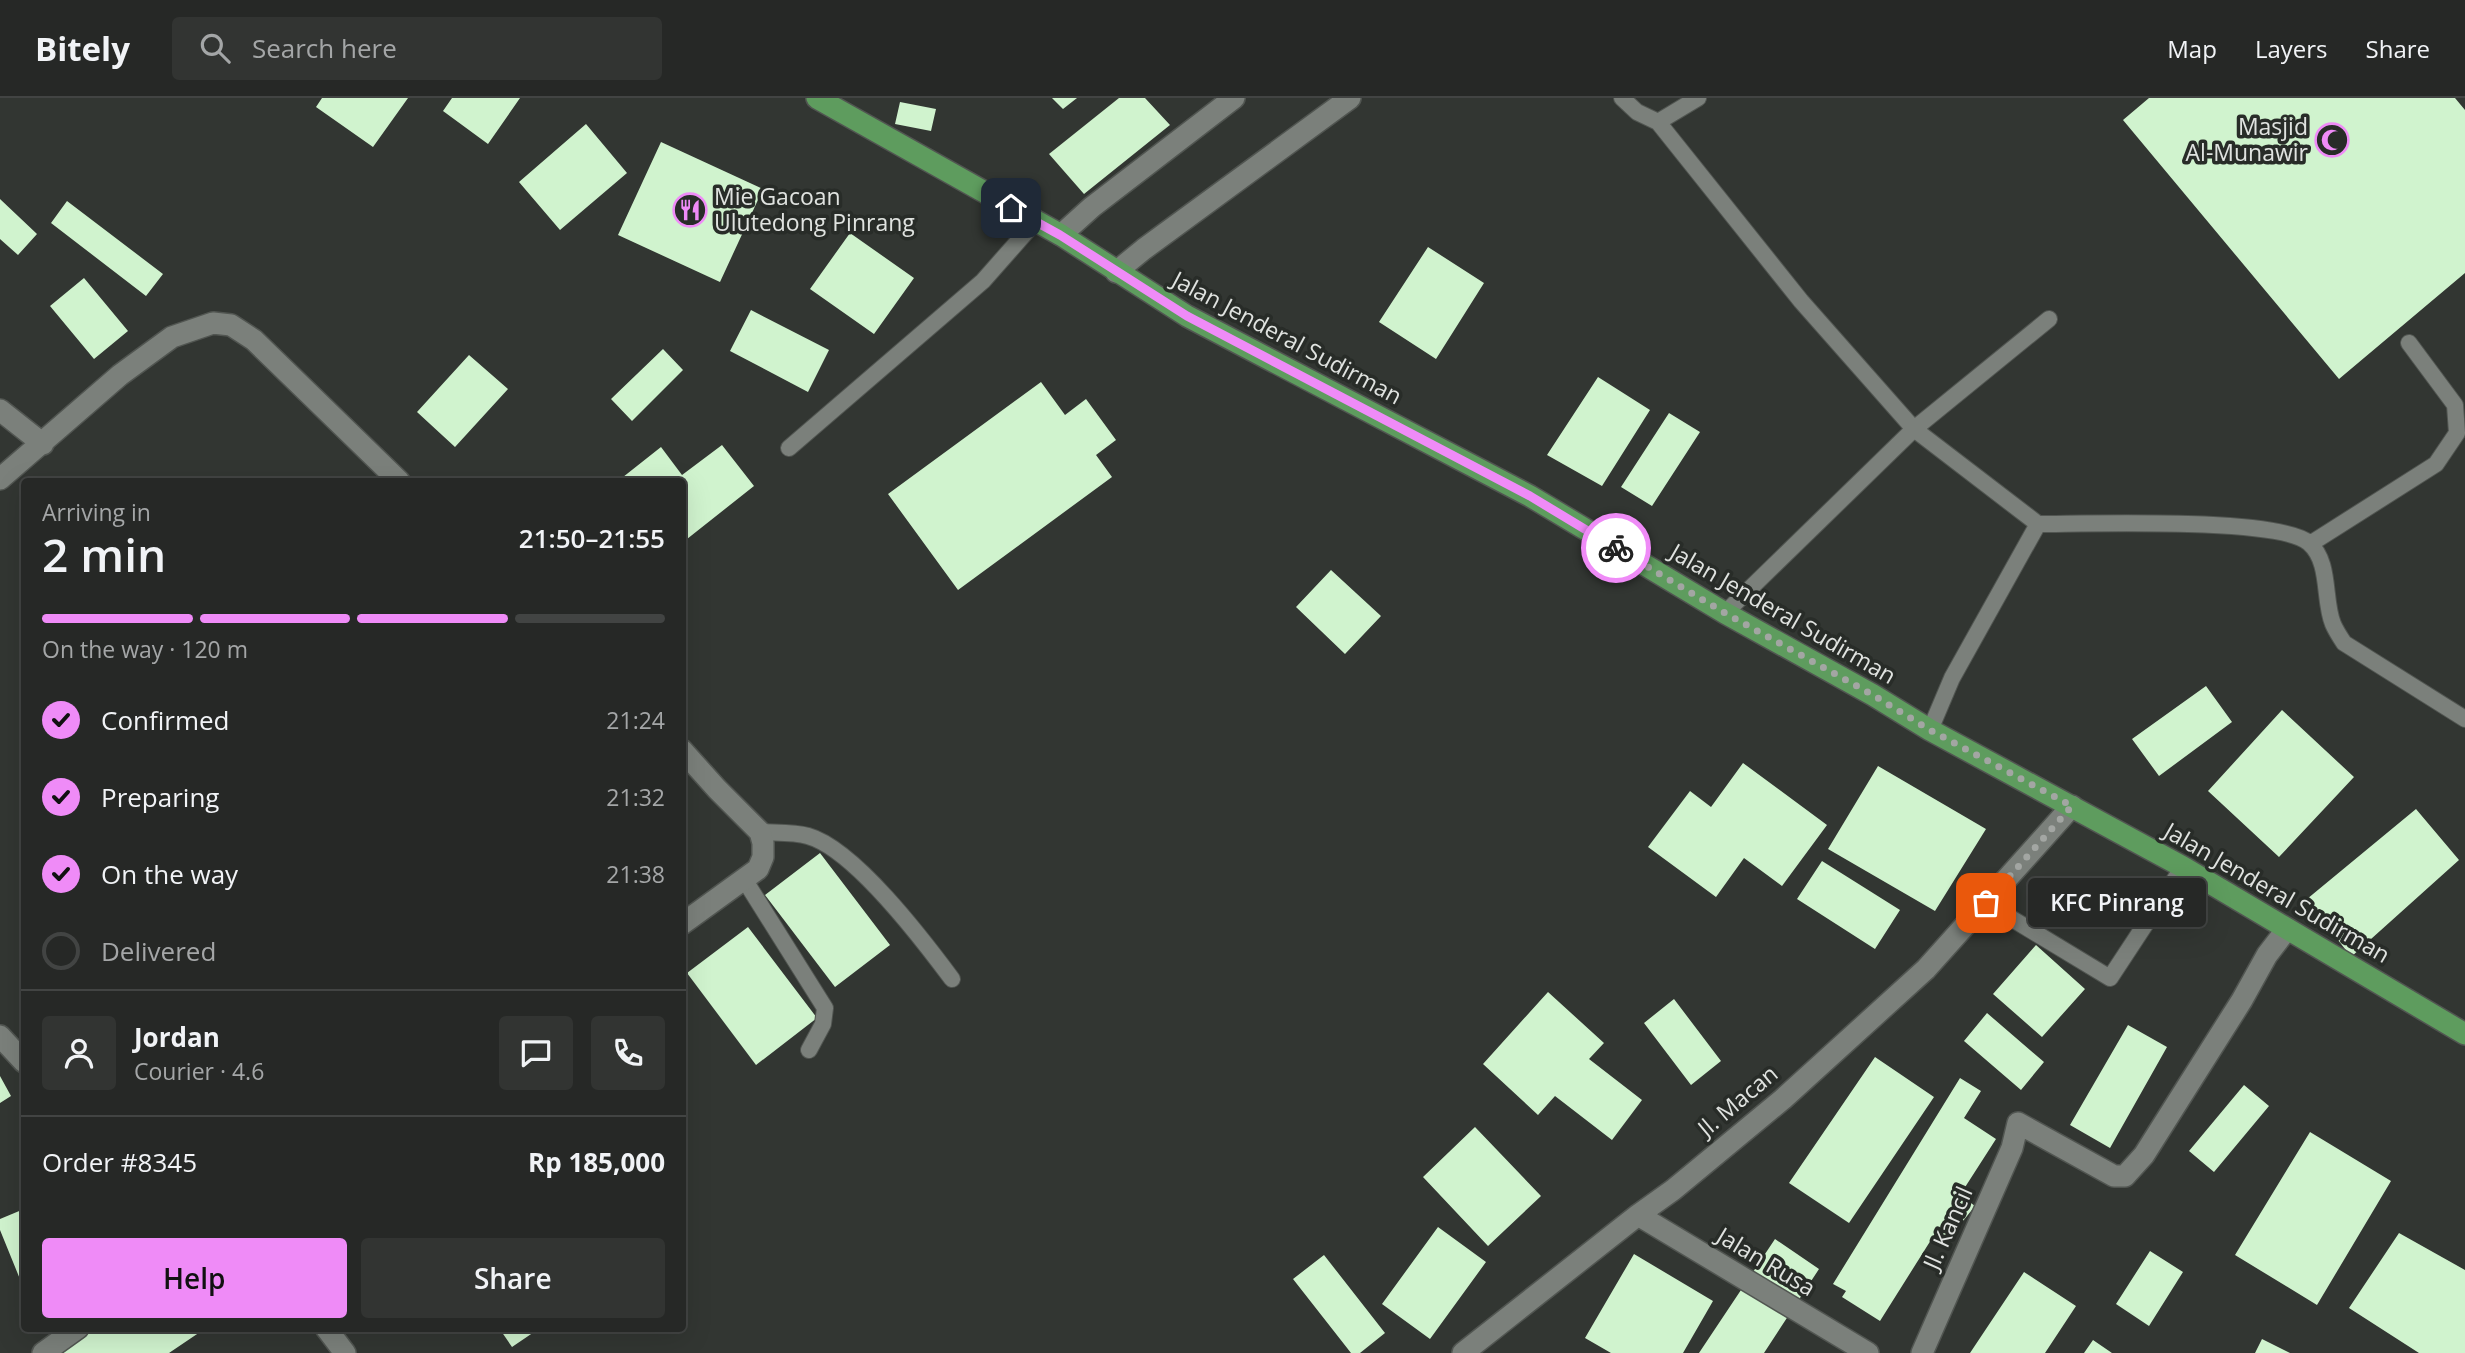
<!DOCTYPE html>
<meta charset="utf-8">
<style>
body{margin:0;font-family:"Open Sans",sans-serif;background:#323432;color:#f1f3f6;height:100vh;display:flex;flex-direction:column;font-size:26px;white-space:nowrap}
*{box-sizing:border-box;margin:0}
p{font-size:23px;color:#a4a6a7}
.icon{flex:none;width:38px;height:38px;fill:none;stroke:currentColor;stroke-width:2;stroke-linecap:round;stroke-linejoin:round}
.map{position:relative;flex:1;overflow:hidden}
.details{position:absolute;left:21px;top:380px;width:665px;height:854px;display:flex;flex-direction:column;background:#262826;border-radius:7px;box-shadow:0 7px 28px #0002,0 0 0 2px #424443}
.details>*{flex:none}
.pin{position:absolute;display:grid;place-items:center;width:60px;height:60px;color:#fff;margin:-30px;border-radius:14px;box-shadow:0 4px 10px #0006}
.courier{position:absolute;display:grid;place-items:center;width:70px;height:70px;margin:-35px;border:5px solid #ef8bf7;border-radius:50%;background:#fff;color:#222;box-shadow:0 2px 9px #0007}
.bubble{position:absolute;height:49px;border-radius:7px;background:#262826;box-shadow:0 7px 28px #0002,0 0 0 2px #424443;font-size:23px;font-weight:600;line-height:49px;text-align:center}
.headline em{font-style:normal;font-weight:600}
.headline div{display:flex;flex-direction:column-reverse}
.headline{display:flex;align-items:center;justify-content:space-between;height:119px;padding:0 21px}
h1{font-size:46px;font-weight:600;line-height:52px}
.bar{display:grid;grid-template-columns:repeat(4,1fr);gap:10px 7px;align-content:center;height:84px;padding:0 21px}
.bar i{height:9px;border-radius:5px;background:#424443}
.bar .current{background:#ef8bf7}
.bar p{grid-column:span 4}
.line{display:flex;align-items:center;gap:18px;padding:0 21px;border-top:2px solid #424443}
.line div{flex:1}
.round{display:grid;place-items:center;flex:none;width:74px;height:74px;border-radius:7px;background:#323432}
ol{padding:0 21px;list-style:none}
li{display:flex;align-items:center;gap:21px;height:77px}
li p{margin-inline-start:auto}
li .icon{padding:7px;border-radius:50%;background:#ef8bf7;color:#111;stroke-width:4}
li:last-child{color:#a4a6a7}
li i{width:38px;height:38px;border:4px solid #424443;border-radius:50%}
.primary-button{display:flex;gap:14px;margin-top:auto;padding:14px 21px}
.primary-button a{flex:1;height:80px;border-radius:7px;background:#ef8bf7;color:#111;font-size:28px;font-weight:600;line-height:80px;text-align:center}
.primary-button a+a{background:#323432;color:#f1f3f6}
header{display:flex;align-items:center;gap:42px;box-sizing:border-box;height:98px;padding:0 35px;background:#262826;border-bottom:2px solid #424443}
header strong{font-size:33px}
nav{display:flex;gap:38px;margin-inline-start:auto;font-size:24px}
.search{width:490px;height:63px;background:#323432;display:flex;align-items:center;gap:18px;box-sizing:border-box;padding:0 24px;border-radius:7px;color:#a4a6a7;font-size:26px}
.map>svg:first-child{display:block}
.building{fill:#d0f3ce}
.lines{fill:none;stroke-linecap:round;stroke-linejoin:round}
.service-casing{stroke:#515551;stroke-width:18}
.minor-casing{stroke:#515551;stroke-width:24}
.tertiary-casing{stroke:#515551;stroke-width:24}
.trunk-casing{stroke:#515551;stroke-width:24}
.service{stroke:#7b807b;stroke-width:16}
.minor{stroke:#7b807b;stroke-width:21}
.tertiary{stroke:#7b807b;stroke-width:21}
.trunk{stroke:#5e9c5e;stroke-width:21}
.done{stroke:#a3a6a3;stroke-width:7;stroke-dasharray:0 12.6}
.route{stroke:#ef8bf7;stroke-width:9}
.labels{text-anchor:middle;stroke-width:7;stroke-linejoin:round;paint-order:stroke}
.poi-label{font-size:23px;fill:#e0e3e0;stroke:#282c28;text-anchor:end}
.street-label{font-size:23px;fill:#e0e3e0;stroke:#282c28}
</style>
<header>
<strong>Bitely</strong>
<div class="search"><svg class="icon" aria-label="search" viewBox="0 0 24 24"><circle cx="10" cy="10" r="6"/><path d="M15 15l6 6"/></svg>Search here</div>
<nav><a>Map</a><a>Layers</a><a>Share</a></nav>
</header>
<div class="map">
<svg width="2465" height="1255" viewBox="0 0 2465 1255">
<rect width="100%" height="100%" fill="#323632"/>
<path class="building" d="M 322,0 L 408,0 L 373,49 L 316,9 Z
M 452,0 L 520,0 L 488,46 L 443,13 Z
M 1052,0 L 1077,0 L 1063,11 Z
M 1119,0 L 1145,0 L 1170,27 L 1084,96 L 1049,56 Z
M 2149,0 L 2455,0 L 2465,12 L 2465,175 L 2339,281 L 2123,22 Z
M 900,4 L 936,11 L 931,33 L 895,26 Z
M 586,26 L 627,75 L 560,132 L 519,84 Z
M 661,44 L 763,91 L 720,184 L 618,137 Z
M 0,101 L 37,136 L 18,157 L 0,141 Z
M 67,103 L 163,176 L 146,198 L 51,125 Z
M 850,135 L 914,180 L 874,236 L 810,191 Z
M 1428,149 L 1484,185 L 1436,261 L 1379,224 Z
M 84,180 L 128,233 L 94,261 L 50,208 Z
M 751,212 L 829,252 L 808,294 L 730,253 Z
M 663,251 L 683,272 L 632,323 L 611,301 Z
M 469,257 L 508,291 L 455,349 L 417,314 Z
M 1598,279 L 1650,312 L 1602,388 L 1547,357 Z
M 1041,284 L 1065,317 L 1086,301 L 1116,342 L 1096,357 L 1112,379 L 958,492 L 888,396 Z
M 1669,315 L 1700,334 L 1652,408 L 1621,389 Z
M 722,347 L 754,388 L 682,445 L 682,383 L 618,383 L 661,349 L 682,377 Z
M 1331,472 L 1381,518 L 1345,556 L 1296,509 Z
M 2206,588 L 2232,624 L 2159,678 L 2132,641 Z
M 2282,612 L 2354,679 L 2279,759 L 2208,693 Z
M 1743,665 L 1827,727 L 1782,788 L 1744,760 L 1716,799 L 1648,749 L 1690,693 L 1711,709 Z
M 1878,668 L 1986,731 L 1935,813 L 1828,751 Z
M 2416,711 L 2459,762 L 2351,859 L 2307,801 Z
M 820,755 L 890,847 L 835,889 L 765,797 Z
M 1822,763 L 1900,812 L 1875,851 L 1797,801 Z
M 748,829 L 817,920 L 756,967 L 687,875 Z
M 2036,847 L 2085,891 L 2042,939 L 1993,896 Z
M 1548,894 L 1604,945 L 1589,961 L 1642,1002 L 1612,1042 L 1555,998 L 1538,1017 L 1483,966 Z
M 1674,901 L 1721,963 L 1691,987 L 1644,925 Z
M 1987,915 L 2044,964 L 2021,992 L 1964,943 Z
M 2128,927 L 2167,949 L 2110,1050 L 2070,1027 Z
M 1875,959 L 1934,999 L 1849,1125 L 1789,1085 Z
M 0,978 L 11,998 L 0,1005 Z
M 1960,980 L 1981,993 L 1964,1020 L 1996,1041 L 1960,1097 L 1975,1108 L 1947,1143 L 1936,1134 L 1880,1223 L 1842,1199 L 1846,1193 L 1833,1186 Z
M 2244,987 L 2269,1008 L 2214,1074 L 2189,1053 Z
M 1475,1029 L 1541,1098 L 1488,1148 L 1423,1079 Z
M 2310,1034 L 2391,1083 L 2317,1207 L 2235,1157 Z
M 24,1111 L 24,1191 L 0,1132 L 0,1121 Z
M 1438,1129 L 1486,1164 L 1430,1241 L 1382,1206 Z
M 2399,1135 L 2465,1172 L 2465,1255 L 2419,1255 L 2349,1210 Z
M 1775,1141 L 1819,1171 L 1764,1255 L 1699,1255 Z
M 2150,1153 L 2183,1174 L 2149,1228 L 2116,1206 Z
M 1634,1156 L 1713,1203 L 1683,1255 L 1611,1255 L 1585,1240 Z
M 1324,1157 L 1385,1235 L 1360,1255 L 1351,1255 L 1293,1181 Z
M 2024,1174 L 2076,1208 L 2045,1255 L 1970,1255 Z
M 95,1230 L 206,1230 L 169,1255 L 64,1255 L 62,1252 Z
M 499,1230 L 540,1230 L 512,1249 Z
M 2262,1241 L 2290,1255 L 2255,1255 Z
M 2093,1242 L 2112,1255 L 2084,1255 Z"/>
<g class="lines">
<defs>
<path id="service" d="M 1622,0 L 1637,14 L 1658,24 L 1698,0
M 1658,24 L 1801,203 L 1914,331 L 2038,426
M 789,350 L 983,183 L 1035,124
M 2310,446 L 2436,366 L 2457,335 L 2455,307 L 2409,245
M 1725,515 L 1914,331 L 2049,221
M 1930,632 L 1952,580 L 2038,426 C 2086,426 2279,419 2309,445 C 2331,464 2323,502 2333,526 C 2336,533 2340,539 2344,545 L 2465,621
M 760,734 C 775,735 794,734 808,738 C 854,751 923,842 952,881
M 744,781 L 825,910 L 823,926 L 809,952
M 1986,805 L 2110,880 L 2183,769"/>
<path id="minor" d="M 0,312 L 43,346
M 0,381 L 120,277 L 172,239 L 213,225 L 231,227 L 254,242 L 399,383
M 682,652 L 717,691 L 760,734 L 763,745 L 763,759 L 758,771 L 682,826
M 0,938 L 24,964
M 1638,1117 L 1868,1255
M 326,1230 L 345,1255
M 43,1255 L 78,1230
M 1463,1255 L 1638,1117 L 1673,1092 L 1783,1001 L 1926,871 L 2072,708
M 1922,1255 L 2012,1050 L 2018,1025 L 2114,1078 L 2125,1078 L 2144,1057 L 2242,902 L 2267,857 L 2287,831"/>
<path id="tertiary" d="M 1061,137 L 1092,109 L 1234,0
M 1116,174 L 1144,151 L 1350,0"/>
<path id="trunk" d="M 817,0 L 1061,137 L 1187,218 L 1530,398 L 1725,515 L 1873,597 L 1930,632 L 2183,769 L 2465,936"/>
</defs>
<use href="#service" class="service-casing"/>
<use href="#minor" class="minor-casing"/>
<use href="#tertiary" class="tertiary-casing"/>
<use href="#trunk" class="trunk-casing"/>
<use href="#service" class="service"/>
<use href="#minor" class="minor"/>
<use href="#tertiary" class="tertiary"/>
<use href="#trunk" class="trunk"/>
</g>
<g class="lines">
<path class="done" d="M 1616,450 L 1725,515 L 1873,597 L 1930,632 L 2072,708 L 1986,805"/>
<path class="route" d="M 1011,110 L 1060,137 L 1187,218 L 1530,398 L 1616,450"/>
</g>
<defs>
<symbol id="mosque-ring" viewBox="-11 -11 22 22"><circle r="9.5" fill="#282c28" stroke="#ef8bf7" stroke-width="1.5"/><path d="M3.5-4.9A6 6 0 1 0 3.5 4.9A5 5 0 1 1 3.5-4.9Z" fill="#ef8bf7"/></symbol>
<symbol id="restaurant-ring" viewBox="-11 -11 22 22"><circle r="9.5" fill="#282c28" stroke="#ef8bf7" stroke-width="1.5"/><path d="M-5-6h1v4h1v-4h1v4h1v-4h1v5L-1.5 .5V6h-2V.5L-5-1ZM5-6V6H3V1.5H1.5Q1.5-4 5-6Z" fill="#ef8bf7"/></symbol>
</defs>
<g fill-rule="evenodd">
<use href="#mosque-ring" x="2313" y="23" width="38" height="38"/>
<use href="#restaurant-ring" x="671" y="93" width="38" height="38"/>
</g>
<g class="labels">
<g class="poi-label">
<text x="2308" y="37">Masjid<tspan x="2308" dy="26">Al-Munawir</tspan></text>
<text x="714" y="107" text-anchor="start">Mie Gacoan<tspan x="714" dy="26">Ulutedong Pinrang</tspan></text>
</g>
<g class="street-label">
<text transform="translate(1287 240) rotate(28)" y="8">Jalan Jenderal Sudirman</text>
<text transform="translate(1783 516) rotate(30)" y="8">Jalan Jenderal Sudirman</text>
<text transform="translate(2277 795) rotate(30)" y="8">Jalan Jenderal Sudirman</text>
<text transform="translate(1738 1003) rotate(-40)" y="8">Jl. Macan</text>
<text transform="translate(1948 1130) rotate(-66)" y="8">Jl. Kancil</text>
<text transform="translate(1766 1164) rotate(31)" y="8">Jalan Rusa</text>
</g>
</g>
</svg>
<div class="pin" style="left:1986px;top:805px;background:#ea580c"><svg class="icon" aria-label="bag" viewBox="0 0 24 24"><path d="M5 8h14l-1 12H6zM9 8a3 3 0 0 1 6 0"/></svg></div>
<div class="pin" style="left:1011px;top:110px;background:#1f2937"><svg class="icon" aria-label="home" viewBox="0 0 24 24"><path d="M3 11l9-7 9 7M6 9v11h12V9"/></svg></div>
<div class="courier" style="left:1616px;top:450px"><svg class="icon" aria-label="bike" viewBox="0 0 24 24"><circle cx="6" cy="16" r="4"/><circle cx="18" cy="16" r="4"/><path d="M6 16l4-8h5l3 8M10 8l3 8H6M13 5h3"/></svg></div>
<div class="bubble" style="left:2028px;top:780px;width:178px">KFC Pinrang</div>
<section class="details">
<div class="headline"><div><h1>2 min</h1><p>Arriving in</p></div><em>21:50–21:55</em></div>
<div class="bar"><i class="current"></i><i class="current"></i><i class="current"></i><i></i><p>On the way · 120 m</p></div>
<ol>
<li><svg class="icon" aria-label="check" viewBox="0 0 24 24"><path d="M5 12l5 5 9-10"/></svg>Confirmed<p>21:24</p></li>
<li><svg class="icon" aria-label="check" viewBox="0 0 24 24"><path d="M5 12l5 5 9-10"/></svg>Preparing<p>21:32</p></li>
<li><svg class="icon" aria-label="check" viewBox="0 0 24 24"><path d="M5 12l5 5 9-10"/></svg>On the way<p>21:38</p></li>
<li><i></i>Delivered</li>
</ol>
<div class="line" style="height:126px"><a class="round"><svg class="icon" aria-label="person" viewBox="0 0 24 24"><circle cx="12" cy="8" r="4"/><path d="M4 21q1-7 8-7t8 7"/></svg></a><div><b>Jordan</b><p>Courier · 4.6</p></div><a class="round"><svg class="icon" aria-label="chat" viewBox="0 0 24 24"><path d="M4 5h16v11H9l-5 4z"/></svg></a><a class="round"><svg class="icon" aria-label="phone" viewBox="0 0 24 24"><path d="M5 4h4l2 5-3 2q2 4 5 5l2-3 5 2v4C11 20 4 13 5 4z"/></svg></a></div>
<div class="line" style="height:91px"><div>Order #8345</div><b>Rp 185,000</b></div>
<div class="primary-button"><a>Help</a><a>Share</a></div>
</section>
</div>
